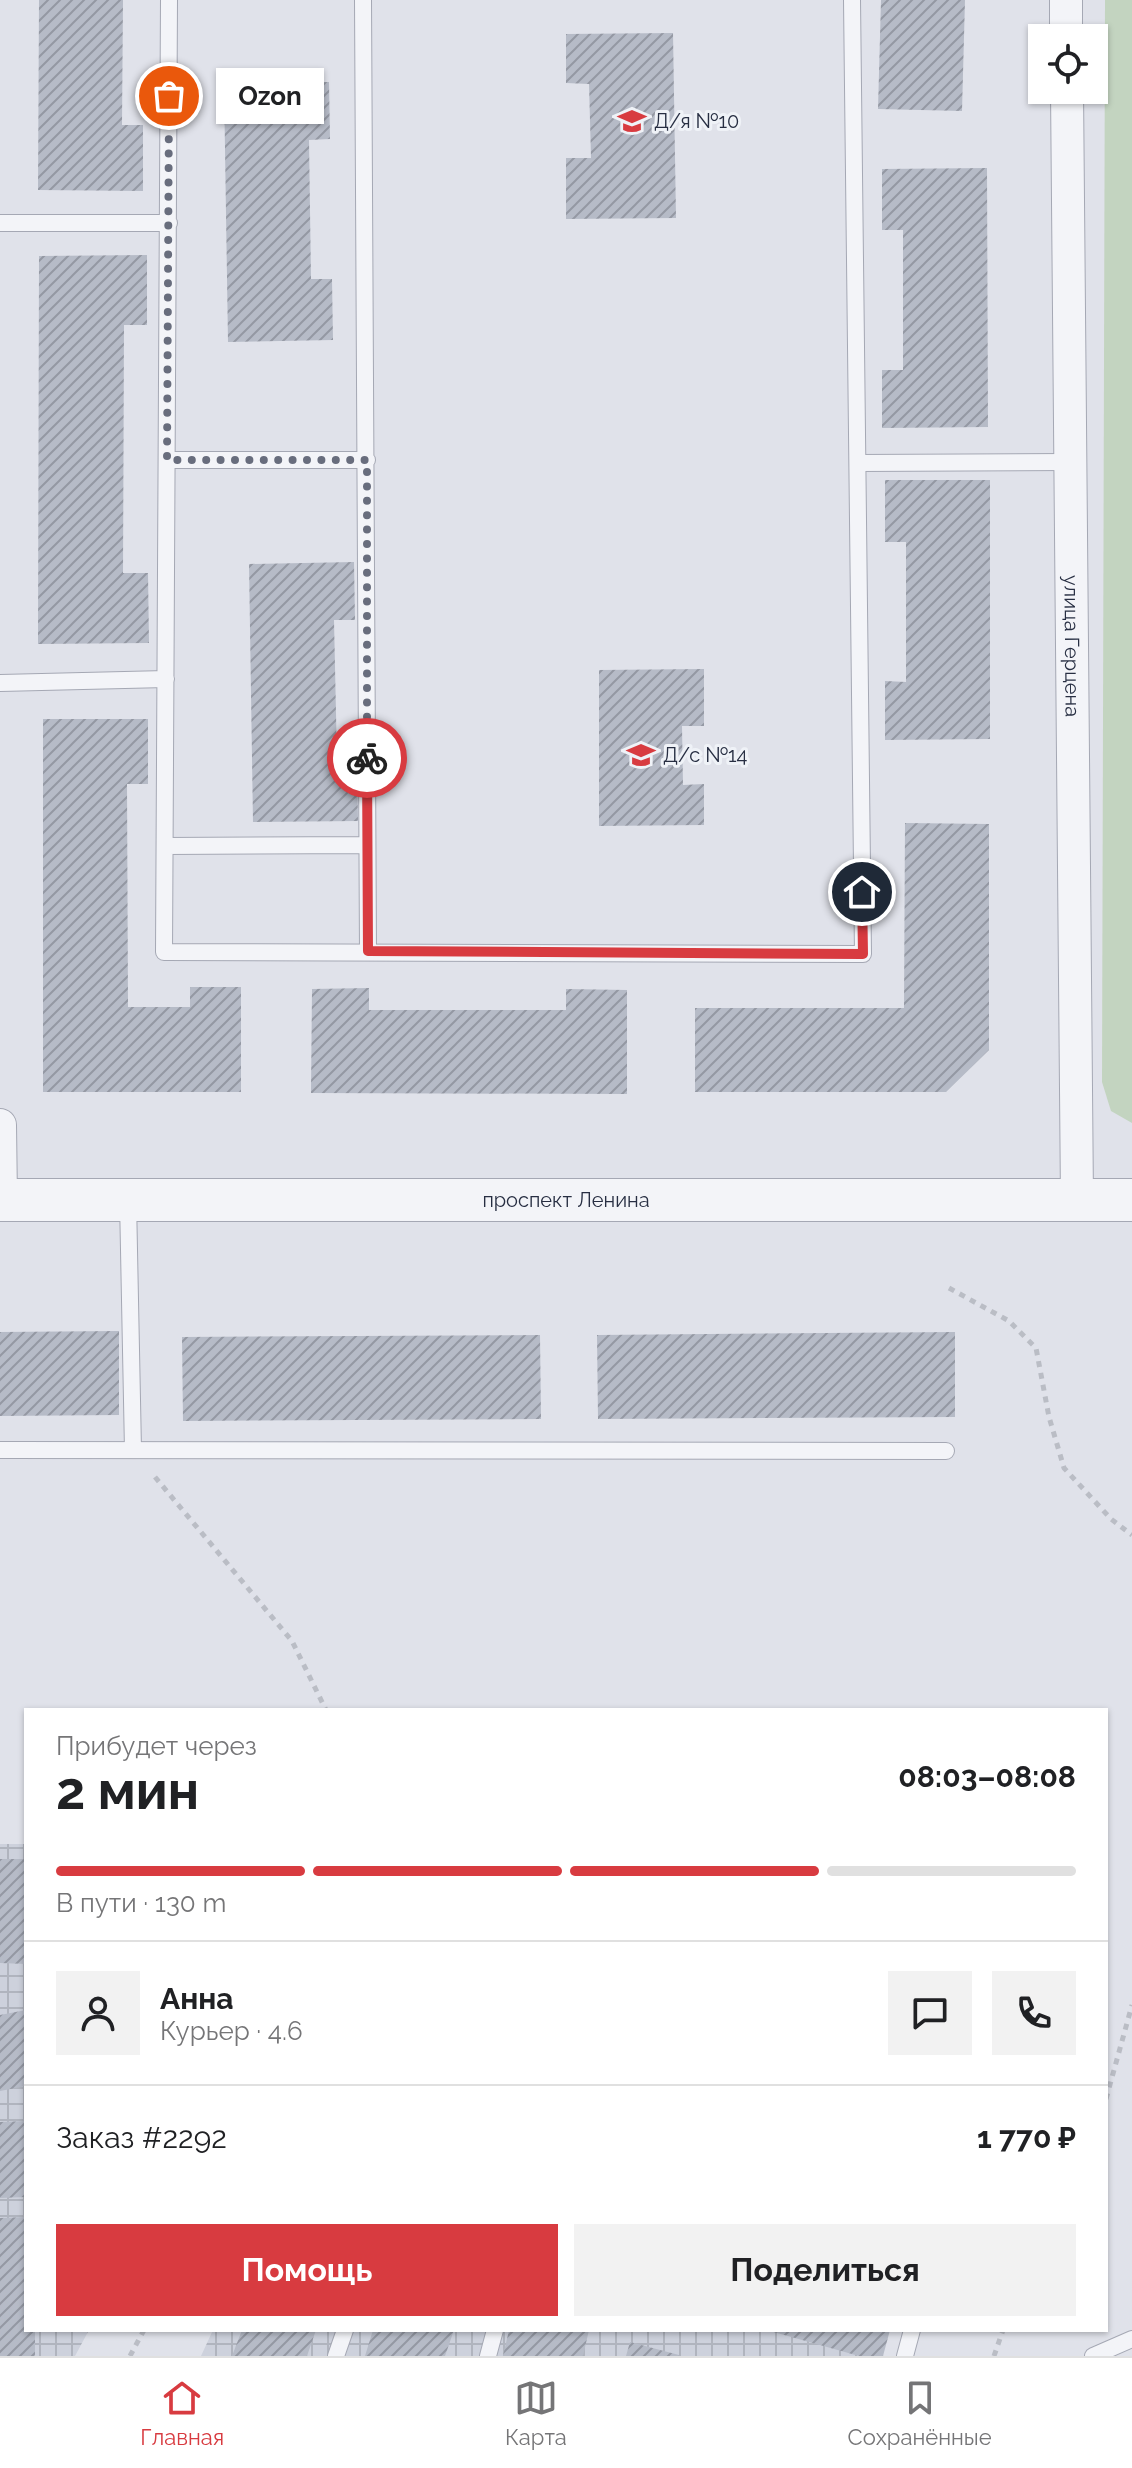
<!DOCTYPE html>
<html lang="ru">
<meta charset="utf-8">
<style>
body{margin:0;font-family:Raleway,sans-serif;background:#f2f2f2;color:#202124;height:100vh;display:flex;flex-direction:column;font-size:30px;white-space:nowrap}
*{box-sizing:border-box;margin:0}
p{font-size:26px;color:#757577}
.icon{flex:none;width:44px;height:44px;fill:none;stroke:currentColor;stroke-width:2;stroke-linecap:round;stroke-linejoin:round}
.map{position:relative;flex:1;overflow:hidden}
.sheet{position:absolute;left:24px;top:1708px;width:1084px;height:624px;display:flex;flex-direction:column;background:#fff;border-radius:0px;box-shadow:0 2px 6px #0004}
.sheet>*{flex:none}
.fabs{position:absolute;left:1028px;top:24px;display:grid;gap:16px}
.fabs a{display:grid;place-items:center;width:80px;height:80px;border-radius:0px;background:#fff;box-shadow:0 2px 6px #0004;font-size:40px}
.pin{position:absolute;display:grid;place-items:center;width:68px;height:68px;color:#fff;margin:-34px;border:4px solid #fff;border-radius:50%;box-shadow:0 2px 8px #0007}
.courier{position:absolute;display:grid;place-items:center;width:80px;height:80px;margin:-40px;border:6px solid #d83b40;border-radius:50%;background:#fff;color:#222;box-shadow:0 2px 10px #0007}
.bubble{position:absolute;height:56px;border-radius:0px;background:#fff;box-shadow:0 2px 6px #0004;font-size:26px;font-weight:700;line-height:56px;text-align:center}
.summary em{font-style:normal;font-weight:700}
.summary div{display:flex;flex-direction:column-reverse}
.summary{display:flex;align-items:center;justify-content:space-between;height:136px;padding:0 32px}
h1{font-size:52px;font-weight:700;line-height:60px}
.bar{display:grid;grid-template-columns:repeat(4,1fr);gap:12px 8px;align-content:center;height:96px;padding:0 32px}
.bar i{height:10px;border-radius:6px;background:#e0e0e0}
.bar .current{background:#d83b40}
.bar p{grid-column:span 4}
.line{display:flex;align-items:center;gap:20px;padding:0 32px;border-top:2px solid #e0e0e0}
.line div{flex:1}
.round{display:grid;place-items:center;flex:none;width:84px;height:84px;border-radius:0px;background:#f2f2f2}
.cta{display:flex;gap:16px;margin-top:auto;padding:16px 32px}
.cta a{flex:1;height:92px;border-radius:0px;background:#d83b40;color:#fff;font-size:32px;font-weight:700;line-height:92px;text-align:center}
.cta a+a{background:#f2f2f2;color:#202124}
.menu{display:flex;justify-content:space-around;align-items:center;height:112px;border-top:2px solid #e0e0e0;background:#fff;font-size:22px;color:#757577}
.menu a{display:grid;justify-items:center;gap:4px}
.menu .current{color:#d83b40}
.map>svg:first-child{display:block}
.industrial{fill:url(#industrial-grid)}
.green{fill:#c3d4c0}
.building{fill:url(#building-hatch)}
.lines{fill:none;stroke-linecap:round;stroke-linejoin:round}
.service-casing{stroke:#a5a8b4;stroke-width:18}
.minor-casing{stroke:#a5a8b4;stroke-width:34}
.tertiary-casing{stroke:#a5a8b4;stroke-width:44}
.path{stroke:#babdc5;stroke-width:5;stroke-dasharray:6 6;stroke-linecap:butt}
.service{stroke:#f3f4f8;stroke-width:16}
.minor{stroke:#f3f4f8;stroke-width:32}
.tertiary{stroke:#f3f4f8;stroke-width:42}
.done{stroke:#686d7d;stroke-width:8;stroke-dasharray:0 14.4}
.route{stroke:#d83b40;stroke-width:10}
.labels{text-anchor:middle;stroke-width:6;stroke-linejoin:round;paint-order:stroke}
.poi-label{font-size:20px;fill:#272e42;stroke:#eff2f7;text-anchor:start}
.street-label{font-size:20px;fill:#272e42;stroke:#eff2f7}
</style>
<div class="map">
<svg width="1132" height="2356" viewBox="0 0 1132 2356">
<defs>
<pattern id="industrial-grid" width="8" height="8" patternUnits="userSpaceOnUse" patternTransform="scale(2)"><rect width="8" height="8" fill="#cdd1dc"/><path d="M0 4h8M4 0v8" fill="none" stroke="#b0b4be"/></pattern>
<pattern id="building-hatch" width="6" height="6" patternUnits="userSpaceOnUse" patternTransform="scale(2)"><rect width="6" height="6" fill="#b6bbc7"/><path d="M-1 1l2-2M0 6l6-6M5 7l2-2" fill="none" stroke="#9498a3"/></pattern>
</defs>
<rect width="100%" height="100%" fill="#e0e2ea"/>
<path class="industrial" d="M 0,1844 L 26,1844 L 26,2330 L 89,2330 L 75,2356 L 0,2356 Z
M 213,2330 L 888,2330 L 882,2356 L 201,2356 Z"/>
<path class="green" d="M 1105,0 L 1132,0 L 1132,1123 L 1111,1111 L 1102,1082 Z"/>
<path class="building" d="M 39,0 L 123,0 L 122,125 L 143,125 L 143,191 L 38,190 Z
M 881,0 L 965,0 L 962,111 L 878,109 Z
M 673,33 L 676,218 L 566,219 L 566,158 L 591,158 L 589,84 L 566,83 L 566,34 Z
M 329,82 L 330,139 L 309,140 L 311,279 L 332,279 L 333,340 L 228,342 L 224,84 Z
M 987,168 L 988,427 L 882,428 L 882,370 L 903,370 L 903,230 L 882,230 L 882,169 Z
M 147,255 L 147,325 L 124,325 L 123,573 L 148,573 L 149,643 L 38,644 L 39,256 Z
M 885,480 L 990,480 L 990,739 L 885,740 L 885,681 L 906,682 L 906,542 L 885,542 Z
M 354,562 L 355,620 L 334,620 L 337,760 L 357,759 L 358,821 L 253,822 L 249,564 Z
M 704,669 L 704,726 L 682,726 L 683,785 L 704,784 L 704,825 L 599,826 L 599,670 Z
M 43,719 L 148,719 L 148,784 L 127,784 L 128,1007 L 190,1007 L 190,987 L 241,987 L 241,1092 L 43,1092 Z
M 905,823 L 989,824 L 989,1050 L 946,1092 L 695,1092 L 695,1008 L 904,1008 Z
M 369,988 L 369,1010 L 566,1010 L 566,989 L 627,990 L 627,1094 L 311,1093 L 312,989 Z
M 119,1331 L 119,1415 L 0,1416 L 0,1332 Z
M 955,1332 L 955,1417 L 598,1419 L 597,1335 Z
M 540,1335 L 541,1419 L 183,1421 L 182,1337 Z
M 0,1859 L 26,1859 L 26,1964 L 0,1963 Z
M 26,2010 L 26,2086 L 0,2091 L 0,2015 Z
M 26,2121 L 26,2197 L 0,2198 L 0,2122 Z
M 26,2217 L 26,2330 L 35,2330 L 35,2356 L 0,2356 L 0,2218 Z
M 242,2330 L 316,2330 L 307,2356 L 232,2356 Z
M 373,2330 L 454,2330 L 445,2356 L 365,2356 Z
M 509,2330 L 589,2330 L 583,2356 L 503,2356 Z
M 890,2330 L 883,2356 L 859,2356 L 770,2331 Z
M 630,2342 L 679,2355 L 679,2356 L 626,2356 Z"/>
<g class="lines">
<defs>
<path id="service" d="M 169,0 L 164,952 L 863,954 L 852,0
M 363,0 L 368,951
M 0,223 L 169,223
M 167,460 L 367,460
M 858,463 L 1070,462
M 0,683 L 166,679
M 165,846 L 367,845
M 128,1200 L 133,1450
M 0,1450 L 946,1451
M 336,2356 L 345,2330
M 488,2356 L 495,2330
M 905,2356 L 912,2330
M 1093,2356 L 1132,2339"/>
<g id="minor">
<path d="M 1066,0 L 1066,38"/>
<path id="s1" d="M 1067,90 L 1077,1200"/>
<path d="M 0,1125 L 1,1200"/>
</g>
<g id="tertiary">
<path id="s2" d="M 0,1200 L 1132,1200"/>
</g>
</defs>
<use href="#service" class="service-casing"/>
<use href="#minor" class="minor-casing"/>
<use href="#tertiary" class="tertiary-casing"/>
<path class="path" d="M 949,1288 L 1009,1321 L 1036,1348 L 1049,1417 L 1064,1468 L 1111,1519 L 1132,1535
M 155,1477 L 292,1641 L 326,1710
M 1106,2099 L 1132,2005
M 130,2356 L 144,2330
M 994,2356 L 1003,2330"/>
<use href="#service" class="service"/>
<use href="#minor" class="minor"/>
<use href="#tertiary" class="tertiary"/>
</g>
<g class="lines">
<path class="done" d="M 169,96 L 167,460 L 367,460 L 367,758"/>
<path class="route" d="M 367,758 L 368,951 L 863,954 L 862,892"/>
</g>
<defs>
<symbol id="school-bare" viewBox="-9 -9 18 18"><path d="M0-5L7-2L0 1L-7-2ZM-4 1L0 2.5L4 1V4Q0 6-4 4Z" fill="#d83b40" stroke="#eff2f7" stroke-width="2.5" paint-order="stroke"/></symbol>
</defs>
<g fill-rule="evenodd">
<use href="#school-bare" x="612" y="101" width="40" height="40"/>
<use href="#school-bare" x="621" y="735" width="40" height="40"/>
</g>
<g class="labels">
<g class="poi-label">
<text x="654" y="128">Д/я №10</text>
<text x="663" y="762">Д/с №14</text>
</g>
<g class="street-label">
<text dy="7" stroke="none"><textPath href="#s1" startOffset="556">улица Герцена</textPath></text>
<text dy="7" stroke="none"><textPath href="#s2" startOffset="566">проспект Ленина</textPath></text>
</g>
</g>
</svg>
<div class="fabs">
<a><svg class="icon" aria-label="locate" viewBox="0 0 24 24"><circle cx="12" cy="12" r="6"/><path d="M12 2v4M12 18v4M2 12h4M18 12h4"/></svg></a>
</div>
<div class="pin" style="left:169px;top:96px;background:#ea580c"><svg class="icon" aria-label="bag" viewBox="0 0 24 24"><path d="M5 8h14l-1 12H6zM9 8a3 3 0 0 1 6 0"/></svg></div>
<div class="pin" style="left:862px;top:892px;background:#1f2937"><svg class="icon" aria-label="home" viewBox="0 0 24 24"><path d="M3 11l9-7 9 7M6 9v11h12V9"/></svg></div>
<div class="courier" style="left:367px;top:758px"><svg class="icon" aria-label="bike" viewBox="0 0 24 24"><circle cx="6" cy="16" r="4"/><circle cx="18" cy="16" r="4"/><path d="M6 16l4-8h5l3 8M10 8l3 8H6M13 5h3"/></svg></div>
<div class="bubble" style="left:216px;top:68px;width:108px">Ozon</div>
<section class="sheet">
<div class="summary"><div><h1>2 мин</h1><p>Прибудет через</p></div><em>08:03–08:08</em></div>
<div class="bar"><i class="current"></i><i class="current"></i><i class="current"></i><i></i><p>В пути · 130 m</p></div>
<div class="line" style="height:144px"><a class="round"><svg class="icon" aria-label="person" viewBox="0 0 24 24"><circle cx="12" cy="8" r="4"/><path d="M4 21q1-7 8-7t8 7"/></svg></a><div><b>Анна</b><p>Курьер · 4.6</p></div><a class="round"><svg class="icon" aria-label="chat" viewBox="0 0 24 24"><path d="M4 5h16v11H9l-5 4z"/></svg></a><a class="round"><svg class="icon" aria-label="phone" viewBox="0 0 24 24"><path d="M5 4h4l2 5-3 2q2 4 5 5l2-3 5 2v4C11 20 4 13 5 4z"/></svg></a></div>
<div class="line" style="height:104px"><div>Заказ #2292</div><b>1 770 ₽</b></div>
<div class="cta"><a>Помощь</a><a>Поделиться</a></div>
</section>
</div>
<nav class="menu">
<a class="current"><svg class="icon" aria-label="home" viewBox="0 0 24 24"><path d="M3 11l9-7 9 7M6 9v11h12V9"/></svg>Главная</a>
<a><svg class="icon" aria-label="map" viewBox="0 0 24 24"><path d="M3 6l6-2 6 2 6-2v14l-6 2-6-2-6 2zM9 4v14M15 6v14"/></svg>Карта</a>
<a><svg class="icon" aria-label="saved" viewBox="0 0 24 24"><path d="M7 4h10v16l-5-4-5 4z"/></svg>Сохранённые</a>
</nav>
